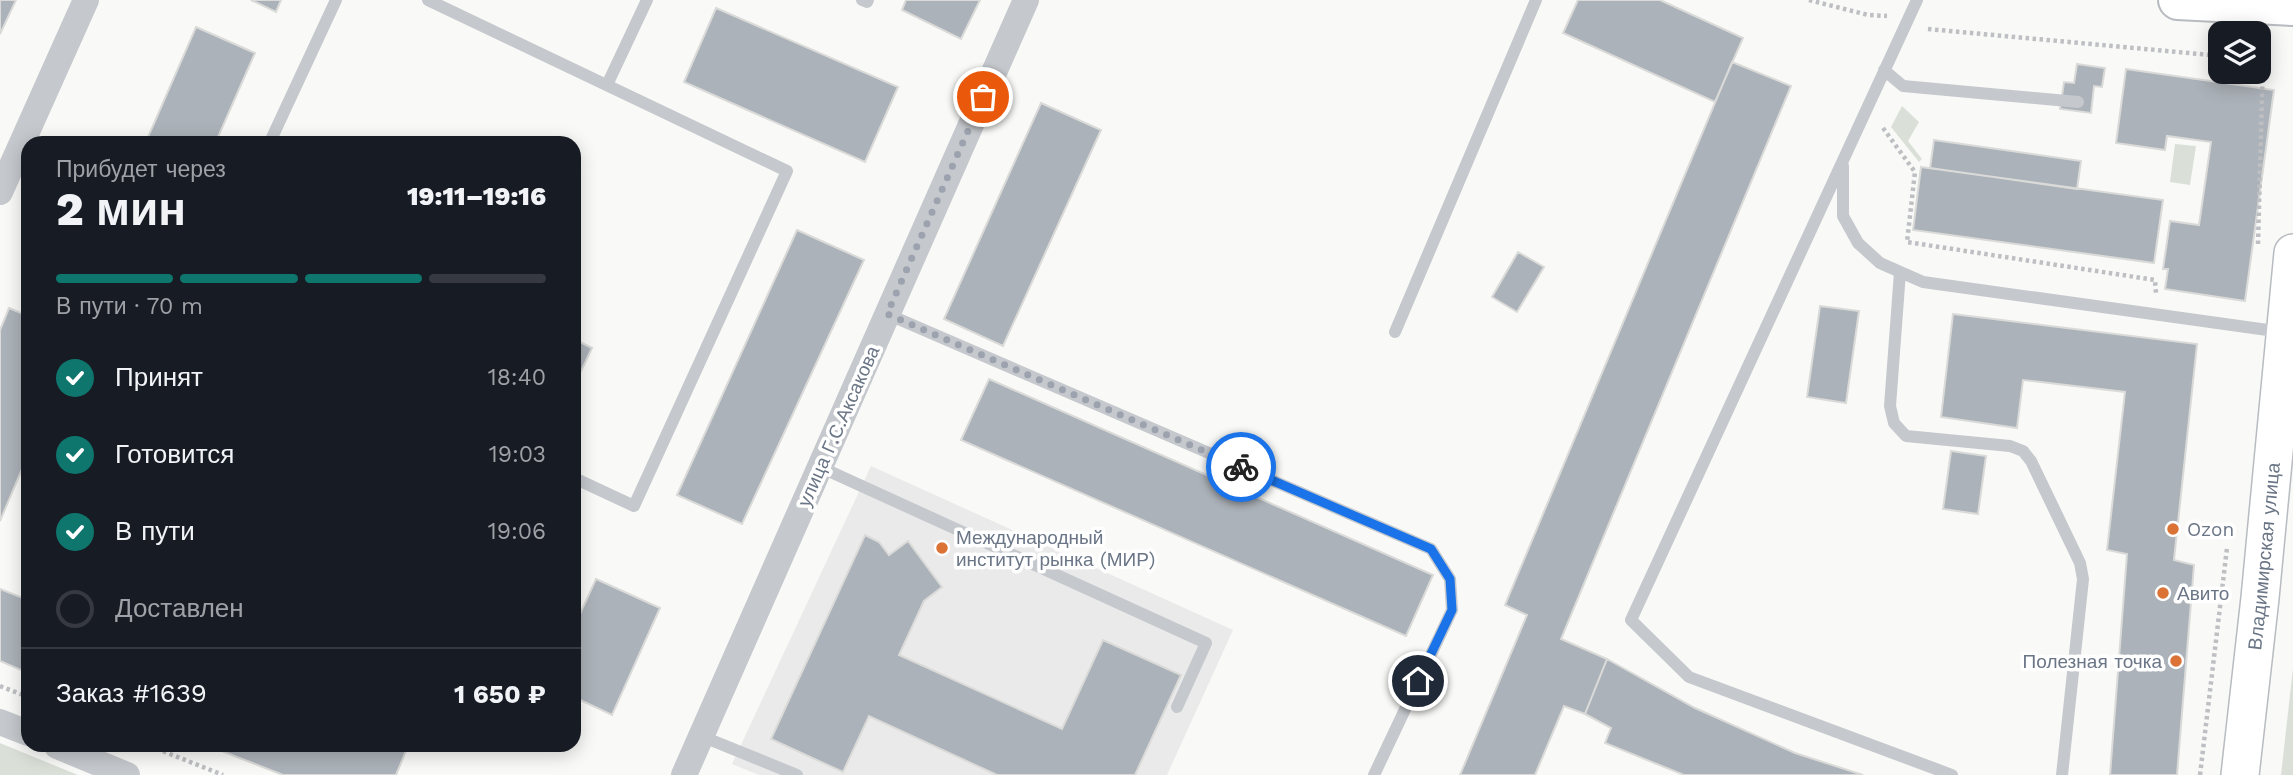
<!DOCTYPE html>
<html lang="ru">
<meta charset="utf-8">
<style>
body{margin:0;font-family:"Work Sans",sans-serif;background:#20242c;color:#f1f3f6;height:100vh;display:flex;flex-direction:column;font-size:26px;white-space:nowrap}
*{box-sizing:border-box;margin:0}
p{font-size:23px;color:#9ea1a6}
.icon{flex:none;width:38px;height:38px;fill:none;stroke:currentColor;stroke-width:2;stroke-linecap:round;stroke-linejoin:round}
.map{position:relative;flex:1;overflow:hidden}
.sheet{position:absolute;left:21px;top:136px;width:560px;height:616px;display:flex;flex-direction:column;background:#171b24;border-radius:21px;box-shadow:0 4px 18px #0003}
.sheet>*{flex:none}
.tools{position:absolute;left:2208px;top:21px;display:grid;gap:14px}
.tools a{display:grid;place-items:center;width:63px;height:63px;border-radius:14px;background:#171b24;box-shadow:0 4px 18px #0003;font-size:35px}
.pin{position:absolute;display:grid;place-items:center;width:60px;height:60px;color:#fff;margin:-30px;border:4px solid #fff;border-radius:50%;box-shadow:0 2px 7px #0007}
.courier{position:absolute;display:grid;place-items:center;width:70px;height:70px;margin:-35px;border:5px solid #1a73e8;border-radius:50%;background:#fff;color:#222;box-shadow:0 2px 9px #0007}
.overview em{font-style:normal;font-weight:800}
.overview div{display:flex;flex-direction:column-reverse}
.overview{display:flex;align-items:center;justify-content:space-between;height:119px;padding:0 35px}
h1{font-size:46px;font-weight:800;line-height:52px}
.bar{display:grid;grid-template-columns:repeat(4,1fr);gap:10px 7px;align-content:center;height:84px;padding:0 35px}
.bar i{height:9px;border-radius:5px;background:#363941}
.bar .selected{background:#0f766e}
.bar p{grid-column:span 4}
.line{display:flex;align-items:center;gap:18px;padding:0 35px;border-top:2px solid #363941}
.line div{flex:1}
ol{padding:0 35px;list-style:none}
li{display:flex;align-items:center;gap:21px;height:77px}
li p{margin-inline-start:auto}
li .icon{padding:7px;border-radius:50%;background:#0f766e;color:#fff;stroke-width:4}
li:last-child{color:#9ea1a6}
li i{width:38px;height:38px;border:4px solid #363941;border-radius:50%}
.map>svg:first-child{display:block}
.built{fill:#eaeaea}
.green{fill:#dae0d8}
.building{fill:#acb2b9;stroke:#dadbd9;stroke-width:2}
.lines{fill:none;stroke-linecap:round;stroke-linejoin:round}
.secondary-casing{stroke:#b8bbc0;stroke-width:40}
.primary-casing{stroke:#b8bbc0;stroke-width:42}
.path{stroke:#bdbfc2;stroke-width:4.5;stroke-dasharray:3.5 3.5;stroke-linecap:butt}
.lane{stroke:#c5c8cc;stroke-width:12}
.street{stroke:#c5c8cc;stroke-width:26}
.secondary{stroke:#fff;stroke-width:37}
.primary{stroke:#fff;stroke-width:38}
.done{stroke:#9ca3ae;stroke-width:7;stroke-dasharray:0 12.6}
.route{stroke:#1a73e8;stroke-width:9}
.poi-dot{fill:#da7335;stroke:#fff;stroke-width:2.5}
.labels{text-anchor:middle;stroke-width:7;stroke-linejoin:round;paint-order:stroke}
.street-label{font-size:19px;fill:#6a7586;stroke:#fff}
.poi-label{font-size:19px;fill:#6a7586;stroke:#fff;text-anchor:start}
</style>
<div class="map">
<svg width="2293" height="775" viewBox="0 0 2293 775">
<rect width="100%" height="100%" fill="#f9f9f7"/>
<path class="built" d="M 871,466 L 1233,630 L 1167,775 L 759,775 L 732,764 Z"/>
<path class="green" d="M 1902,106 L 1919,122 L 1908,141 L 1922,159 L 1919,162 L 1891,127 Z
M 2175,144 L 2196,146 L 2190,185 L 2170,182 Z
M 2293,668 L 2293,775 L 2281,775 Z
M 0,743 L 78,775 L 0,775 Z"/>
<path class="building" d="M 0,0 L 16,0 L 0,34 Z
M 251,0 L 281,0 L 276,12 Z
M 906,0 L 980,0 L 961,39 L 902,10 Z
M 1578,0 L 1660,0 L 1743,38 L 1715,102 L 1563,33 Z
M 716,8 L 898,87 L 865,162 L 684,82 Z
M 196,27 L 255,53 L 215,144 L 145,144 Z
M 1732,62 L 1791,86 L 1561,639 L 1607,659 L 1585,714 L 1564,706 L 1535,775 L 1460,775 L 1527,615 L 1505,605 Z
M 2077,64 L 2105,68 L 2102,87 L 2094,86 L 2091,113 L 2060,109 L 2064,82 L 2074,83 Z
M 2126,69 L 2274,90 L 2245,301 L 2165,289 L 2168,269 L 2163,269 L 2170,221 L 2199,225 L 2211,142 L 2167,136 L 2165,150 L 2116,143 Z
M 1041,103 L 1101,130 L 1003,346 L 944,319 Z
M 1934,140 L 2081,161 L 2077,189 L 1930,168 Z
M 1921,167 L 2163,200 L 2154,263 L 1913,230 Z
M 797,230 L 864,260 L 742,524 L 677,495 Z
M 1518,252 L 1544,267 L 1517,312 L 1492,297 Z
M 1820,306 L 1859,311 L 1846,403 L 1807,397 Z
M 9,308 L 28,316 L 28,455 L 0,521 L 0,330 Z
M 1953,314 L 2197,344 L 2174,560 L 2194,565 L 2177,775 L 2110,775 L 2127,554 L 2107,550 L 2125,392 L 2023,380 L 2017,428 L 1941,417 Z
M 574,339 L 592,348 L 574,386 Z
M 989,379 L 1433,575 L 1406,636 L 961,440 Z
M 1951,451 L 1986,456 L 1978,514 L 1943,509 Z
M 865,535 L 879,542 L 889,555 L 908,541 L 942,587 L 924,601 L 899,655 L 1062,729 L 1103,640 L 1181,675 L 1135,775 L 997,775 L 869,716 L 843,772 L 771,739 Z
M 596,579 L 660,608 L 612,715 L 574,697 L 574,627 Z
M 0,589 L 28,600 L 28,673 L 0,661 Z
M 1607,659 L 1695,708 L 1795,753 L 1863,775 L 1684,775 L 1605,743 L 1611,728 L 1585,714 Z
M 209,746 L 408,746 L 396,775 L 283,775 Z"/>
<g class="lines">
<defs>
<g id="secondary">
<path id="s1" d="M 2240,775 L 2260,598 L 2293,253"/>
</g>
<path id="primary" d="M 2178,0 L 2293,6"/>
</defs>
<use href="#secondary" class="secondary-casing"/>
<use href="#primary" class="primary-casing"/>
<path class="path" d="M 1809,0 L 1868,15 L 1887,16
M 1928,29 L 2221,56
M 1883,128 L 1915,172 L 1907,242 L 2155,280 L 2156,294
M 2258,244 L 2263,60 L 2259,59
M 0,686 L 28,697
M 150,746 L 223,775
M 2200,775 L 2227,548"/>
<path class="lane" d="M 428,0 L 787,171 L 634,506 L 574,478
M 862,0 L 867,2 L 868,0
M 1917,0 L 1631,620 L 1689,677 L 1952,775
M 1884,70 L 1903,86 L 2078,102
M 607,85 L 647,0
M 269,144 L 336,0
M 1843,166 L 1843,216 L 1858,243 L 1880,263 L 1923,282 L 2282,332
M 1900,272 L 1890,406 L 1894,423 L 1906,436 L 2010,446 L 2023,451 L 2031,461 L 2080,563 L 2083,579 L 2062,775
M 887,314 L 1431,549 L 1450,579 L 1452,610 L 1374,775
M 1395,332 L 1536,0
M 820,467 L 1206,643 L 1177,707
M 701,736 L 797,775"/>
<path class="street" d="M 0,192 L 86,0
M 0,722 L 28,733
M 57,746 L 127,775
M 684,775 L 1026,0"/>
<use href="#secondary" class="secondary"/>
<use href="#primary" class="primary"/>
</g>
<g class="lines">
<path class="done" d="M 983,97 L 887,314 L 1241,467"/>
<path class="route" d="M 1241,467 L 1431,549 L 1450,579 L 1452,610 L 1418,681"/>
</g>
<g class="poi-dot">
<circle cx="2173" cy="529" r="7"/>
<circle cx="942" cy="548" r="7"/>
<circle cx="2163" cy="593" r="7"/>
<circle cx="2176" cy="661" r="7"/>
</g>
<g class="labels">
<g class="street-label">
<text transform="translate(838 426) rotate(-66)" y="7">улица Г.С.Аксакова</text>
<text dy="7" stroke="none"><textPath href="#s1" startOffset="220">Владимирская улица</textPath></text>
</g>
<g class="poi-label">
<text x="2187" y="536">Ozon</text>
<text x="956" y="544">Международный<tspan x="956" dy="22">институт рынка (МИР)</tspan></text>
<text x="2177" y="600">Авито</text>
<text x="2162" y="668" text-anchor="end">Полезная точка</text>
</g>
</g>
</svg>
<div class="tools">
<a><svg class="icon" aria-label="layers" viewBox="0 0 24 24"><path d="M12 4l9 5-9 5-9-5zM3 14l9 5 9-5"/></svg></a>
</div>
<div class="pin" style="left:983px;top:97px;background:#ea580c"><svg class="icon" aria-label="bag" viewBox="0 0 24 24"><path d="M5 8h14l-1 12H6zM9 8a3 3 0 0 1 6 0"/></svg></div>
<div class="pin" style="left:1418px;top:681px;background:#1f2937"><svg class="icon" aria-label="home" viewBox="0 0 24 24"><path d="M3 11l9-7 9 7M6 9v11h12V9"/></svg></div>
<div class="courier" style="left:1241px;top:467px"><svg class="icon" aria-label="bike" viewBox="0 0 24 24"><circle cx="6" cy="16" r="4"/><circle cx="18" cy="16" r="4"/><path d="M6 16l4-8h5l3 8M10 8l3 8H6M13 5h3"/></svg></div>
<section class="sheet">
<div class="overview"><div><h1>2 мин</h1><p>Прибудет через</p></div><em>19:11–19:16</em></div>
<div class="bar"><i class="selected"></i><i class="selected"></i><i class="selected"></i><i></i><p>В пути · 70 m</p></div>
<ol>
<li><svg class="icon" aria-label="check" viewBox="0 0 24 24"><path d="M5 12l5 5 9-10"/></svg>Принят<p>18:40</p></li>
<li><svg class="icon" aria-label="check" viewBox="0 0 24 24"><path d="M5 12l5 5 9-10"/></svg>Готовится<p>19:03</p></li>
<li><svg class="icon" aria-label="check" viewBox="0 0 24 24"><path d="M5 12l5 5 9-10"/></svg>В пути<p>19:06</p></li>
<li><i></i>Доставлен</li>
</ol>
<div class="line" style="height:91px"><div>Заказ #1639</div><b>1 650 ₽</b></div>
</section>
</div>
